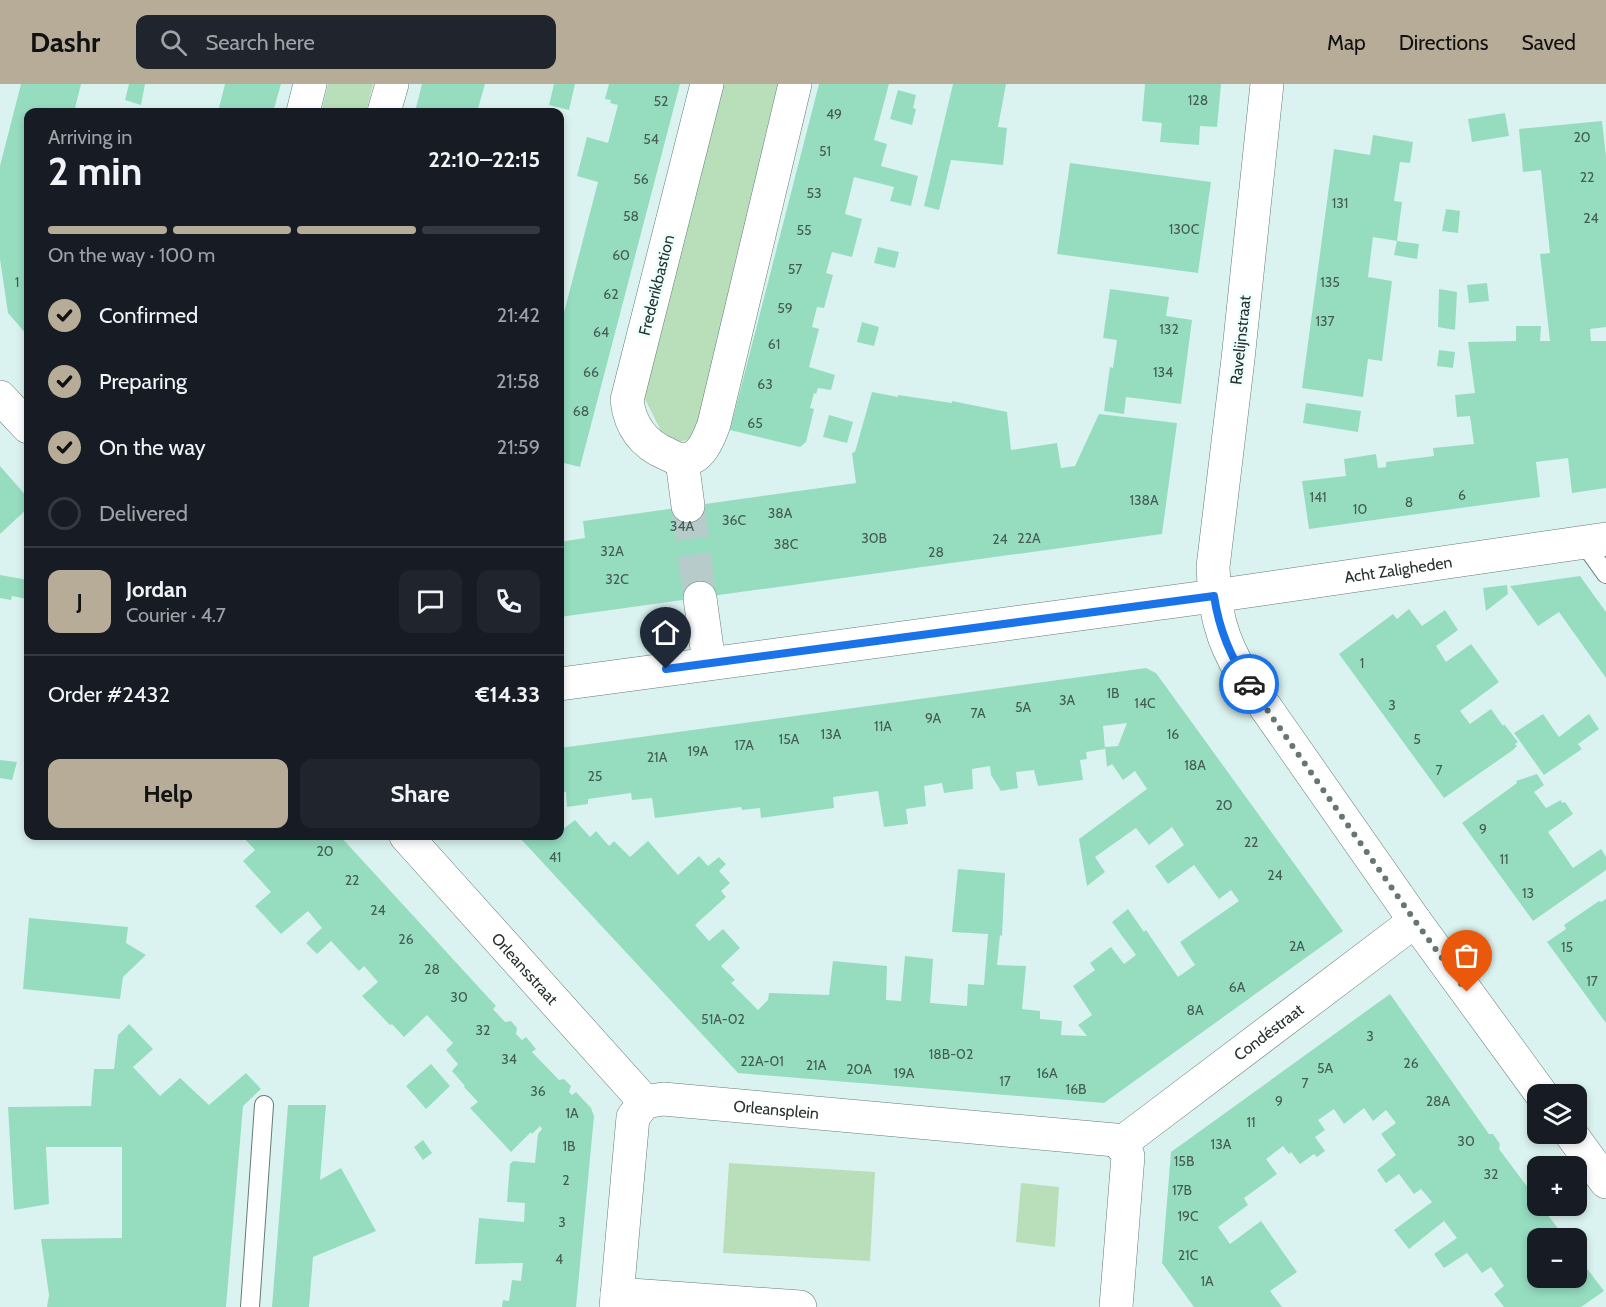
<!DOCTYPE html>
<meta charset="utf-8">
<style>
body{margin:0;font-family:Cabin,sans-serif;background:#20242c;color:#f1f3f6;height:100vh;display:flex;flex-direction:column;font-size:22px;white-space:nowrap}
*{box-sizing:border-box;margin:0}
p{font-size:20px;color:#9ea1a6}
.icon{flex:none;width:33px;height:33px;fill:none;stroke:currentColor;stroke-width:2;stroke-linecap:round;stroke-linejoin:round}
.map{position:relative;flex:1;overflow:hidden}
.side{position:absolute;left:24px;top:24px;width:540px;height:732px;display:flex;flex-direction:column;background:#171b24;border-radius:12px;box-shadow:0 3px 9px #0003}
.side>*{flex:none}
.buttons{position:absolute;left:1527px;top:1000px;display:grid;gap:12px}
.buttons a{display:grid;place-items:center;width:60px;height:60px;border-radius:12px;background:#171b24;box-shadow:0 3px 9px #0003;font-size:30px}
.pin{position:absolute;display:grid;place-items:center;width:51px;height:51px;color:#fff;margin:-62px -26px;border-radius:50% 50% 50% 0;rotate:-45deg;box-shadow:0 0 6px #0007}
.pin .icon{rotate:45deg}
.courier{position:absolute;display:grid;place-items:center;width:60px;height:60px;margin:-30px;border:4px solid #1a73e8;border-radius:50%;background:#fff;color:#222;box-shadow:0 2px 8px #0007}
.head em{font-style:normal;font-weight:700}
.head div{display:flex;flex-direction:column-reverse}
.head{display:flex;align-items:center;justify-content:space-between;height:102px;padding:0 24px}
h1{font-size:39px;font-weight:700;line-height:45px}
.bar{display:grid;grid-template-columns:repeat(4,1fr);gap:9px 6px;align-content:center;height:72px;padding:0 24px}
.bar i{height:8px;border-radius:4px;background:#363941}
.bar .current{background:#b6ac98}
.bar p{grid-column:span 4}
.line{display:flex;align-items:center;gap:15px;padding:0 24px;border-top:2px solid #363941}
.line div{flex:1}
.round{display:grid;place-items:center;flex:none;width:63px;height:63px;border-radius:12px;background:#20242c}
ol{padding:0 24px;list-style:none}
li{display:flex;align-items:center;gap:18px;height:66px}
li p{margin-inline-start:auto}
li .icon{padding:6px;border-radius:50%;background:#b6ac98;color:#111;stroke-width:4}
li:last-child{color:#9ea1a6}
li i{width:33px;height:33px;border:3px solid #363941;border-radius:50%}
.primary-button{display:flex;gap:12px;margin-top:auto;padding:12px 24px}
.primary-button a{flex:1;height:69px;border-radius:12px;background:#b6ac98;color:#111;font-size:24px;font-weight:700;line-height:69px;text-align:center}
.primary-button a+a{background:#20242c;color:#f1f3f6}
header{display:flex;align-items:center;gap:36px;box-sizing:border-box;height:84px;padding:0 30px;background:#b6ac98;color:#111}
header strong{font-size:28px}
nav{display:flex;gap:33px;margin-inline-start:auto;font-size:21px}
.search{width:420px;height:54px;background:#20242c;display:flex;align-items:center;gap:15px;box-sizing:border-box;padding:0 21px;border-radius:12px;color:#9ea1a6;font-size:22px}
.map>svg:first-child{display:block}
.green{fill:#b8dfba}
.building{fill:#96ddc0}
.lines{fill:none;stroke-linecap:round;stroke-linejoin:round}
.street-tunnel{stroke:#b7ccca;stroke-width:33;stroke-dasharray:33 16;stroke-linecap:butt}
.lane-casing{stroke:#667b78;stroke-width:20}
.street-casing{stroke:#667b78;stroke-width:34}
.lane{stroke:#fff;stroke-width:18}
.street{stroke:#fff;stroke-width:33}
.done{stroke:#677573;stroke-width:6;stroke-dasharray:0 10.8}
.route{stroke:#1a73e8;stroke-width:8}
.labels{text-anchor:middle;stroke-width:5;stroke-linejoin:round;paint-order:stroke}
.number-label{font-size:14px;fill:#445c54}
.street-label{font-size:16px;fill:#283130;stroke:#ecfffc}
</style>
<header>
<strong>Dashr</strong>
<div class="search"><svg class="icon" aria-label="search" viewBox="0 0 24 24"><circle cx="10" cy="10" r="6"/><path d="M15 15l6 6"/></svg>Search here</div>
<nav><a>Map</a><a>Directions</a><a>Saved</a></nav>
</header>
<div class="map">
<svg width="1606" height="1223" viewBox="0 0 1606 1223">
<rect width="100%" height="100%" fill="#dbf3f0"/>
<path class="green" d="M 328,0 L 373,0 L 366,28 L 321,28 Z
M 724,0 L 780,0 L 698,353 L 668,361 L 643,311 Z
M 729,1079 L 875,1088 L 870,1177 L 723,1169 Z
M 1021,1099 L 1059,1103 L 1055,1163 L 1016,1158 Z"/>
<path class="building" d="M 21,0 L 81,0 L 74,28 L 28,28 L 28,252 L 8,229 L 0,175 L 0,82 Z
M 129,0 L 145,0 L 141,21 L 125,16 Z
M 225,0 L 281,0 L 273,28 L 218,28 Z
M 422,0 L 485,0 L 477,28 L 415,28 Z
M 554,0 L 575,0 L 569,26 L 549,21 Z
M 609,0 L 680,0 L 580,383 L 560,378 L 560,244 L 598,98 L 577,92 L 587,53 L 608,59 L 618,21 L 610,19 L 611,16 L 605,15 Z
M 819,0 L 889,0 L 874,56 L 887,60 L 881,82 L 918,92 L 911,122 L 890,117 L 894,103 L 854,93 L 845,130 L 862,135 L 852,173 L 832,168 L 826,189 L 833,191 L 824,224 L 817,223 L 812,243 L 819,245 L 809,283 L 835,291 L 831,306 L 818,304 L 816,310 L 814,309 L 810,324 L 814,325 L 806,358 L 800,363 L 730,346 Z
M 953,0 L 1006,0 L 998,43 L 1007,44 L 1003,81 L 951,76 L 939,126 L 924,122 Z
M 1145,0 L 1221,0 L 1217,43 L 1200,42 L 1199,61 L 1160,58 L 1162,39 L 1142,37 Z
M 898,6 L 916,11 L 913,24 L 916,25 L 912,41 L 890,35 Z
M 1505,29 L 1509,52 L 1472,58 L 1468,35 Z
M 1602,37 L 1606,73 L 1606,243 L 1590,245 L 1591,257 L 1606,257 L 1606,404 L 1572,409 L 1568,374 L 1536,378 L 1540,413 L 1309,445 L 1302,397 L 1346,392 L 1344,375 L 1376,370 L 1378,384 L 1386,383 L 1386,378 L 1434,372 L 1433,364 L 1474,360 L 1470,332 L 1457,333 L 1455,311 L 1475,309 L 1468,258 L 1516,257 L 1516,242 L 1541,242 L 1540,257 L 1550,257 L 1540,170 L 1550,169 L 1541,86 L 1523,88 L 1519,45 Z
M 1373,51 L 1413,58 L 1410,79 L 1400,78 L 1394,117 L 1402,118 L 1397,157 L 1373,153 L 1368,193 L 1392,197 L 1382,277 L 1368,275 L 1363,313 L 1302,304 L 1334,65 L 1370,71 Z
M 1070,79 L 1211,98 L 1198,189 L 1057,170 Z
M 1446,125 L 1460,127 L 1458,149 L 1442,147 Z
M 1397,157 L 1419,160 L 1417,175 L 1394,171 Z
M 878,163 L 899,168 L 895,184 L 874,179 Z
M 1487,199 L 1489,217 L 1469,219 L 1467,201 Z
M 1110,205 L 1169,213 L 1166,232 L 1192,236 L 1181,320 L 1126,313 L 1124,330 L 1104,327 L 1110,283 L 1113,284 L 1117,256 L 1103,254 Z
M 1439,205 L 1457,208 L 1455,246 L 1438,243 Z
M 862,238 L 879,243 L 874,262 L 857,258 Z
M 1439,266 L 1455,268 L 1453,284 L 1437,282 Z
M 872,308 L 898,313 L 898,311 L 952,319 L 952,317 L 1007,328 L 1011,366 L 1057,359 L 1061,384 L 1075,382 L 1099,330 L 1177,339 L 1162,450 L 560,533 L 560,458 L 585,454 L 583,437 L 856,399 L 852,369 L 855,368 Z
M 1306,319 L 1361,327 L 1358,348 L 1303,339 Z
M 829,331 L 853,338 L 847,359 L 823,353 Z
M 0,382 L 28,414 L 28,424 L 0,450 Z
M 0,491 L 28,496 L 27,515 L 12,512 L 11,516 L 0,514 Z
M 1580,492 L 1606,528 L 1606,594 L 1559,528 L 1538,542 L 1510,502 Z
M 1507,501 L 1508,510 L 1486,527 L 1483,504 Z
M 1409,525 L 1422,542 L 1445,526 L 1458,546 L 1436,562 L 1446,578 L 1471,560 L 1499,598 L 1460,627 L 1470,640 L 1491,625 L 1503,642 L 1504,640 L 1518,658 L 1515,660 L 1517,662 L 1513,666 L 1444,714 L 1339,570 L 1393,530 L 1397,535 Z
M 1146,584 L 1156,589 L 1343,847 L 1104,1019 L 738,989 L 518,752 L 560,752 L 560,743 L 562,746 L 575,736 L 590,753 L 596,747 L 609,762 L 614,757 L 630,773 L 648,757 L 678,791 L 699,772 L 708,782 L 719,773 L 726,780 L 719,787 L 730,799 L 721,807 L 726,813 L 695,841 L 709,857 L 723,845 L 740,864 L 721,882 L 735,896 L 731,899 L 758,926 L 768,916 L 769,909 L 829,911 L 833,877 L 887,882 L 886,916 L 901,917 L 905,872 L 933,875 L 930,919 L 967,922 L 968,900 L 984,901 L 988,850 L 952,848 L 958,785 L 1005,789 L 1002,852 L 1000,851 L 997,881 L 1026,882 L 1022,925 L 1040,927 L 1040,935 L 1062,937 L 1061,951 L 1087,952 L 1078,941 L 1092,931 L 1073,902 L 1095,886 L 1090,879 L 1111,863 L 1124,880 L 1136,871 L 1112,838 L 1128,825 L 1144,848 L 1146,846 L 1178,893 L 1195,881 L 1180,858 L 1239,817 L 1231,806 L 1219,815 L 1194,781 L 1168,800 L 1155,782 L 1184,761 L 1172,743 L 1149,761 L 1136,744 L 1095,773 L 1105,788 L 1087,802 L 1079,755 L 1147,705 L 1135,687 L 1123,696 L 1112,680 L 1107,683 L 1105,663 L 1118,662 L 1127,639 L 1103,642 L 1105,665 L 1086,668 L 1087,675 L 1080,676 L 1083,696 L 1038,702 L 1034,686 L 1016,688 L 1018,704 L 1001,707 L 991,691 L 990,682 L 972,685 L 973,705 L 944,709 L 942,699 L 924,702 L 926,722 L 906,725 L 908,740 L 884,743 L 878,707 L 833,713 L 834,724 L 761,734 L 760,724 L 742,726 L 741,723 L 655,734 L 652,714 L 632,716 L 631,709 L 588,715 L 588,720 L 567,723 L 566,708 L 560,709 L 560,664 Z
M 1543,630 L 1559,653 L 1589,630 L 1599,645 L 1578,660 L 1582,665 L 1544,691 L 1514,649 Z
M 0,676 L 17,678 L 12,696 L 0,694 Z
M 1537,690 L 1544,701 L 1534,708 L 1546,724 L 1561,716 L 1562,719 L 1565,718 L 1573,730 L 1548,748 L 1573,784 L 1601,765 L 1606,773 L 1606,786 L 1533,837 L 1462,739 L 1517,699 L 1516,697 Z
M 242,752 L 340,752 L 496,922 L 493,925 L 505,938 L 511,937 L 517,944 L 516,950 L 522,956 L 526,953 L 536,965 L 532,968 L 559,996 L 564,995 L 571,1002 L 569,1008 L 572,1011 L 576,1008 L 591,1024 L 594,1032 L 576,1223 L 502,1223 L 503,1216 L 509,1217 L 512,1196 L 521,1197 L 523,1179 L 475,1180 L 479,1134 L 524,1138 L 525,1119 L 507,1118 L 510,1080 L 513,1077 L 535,1079 L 538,1050 L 542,1045 L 540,1042 L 532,1050 L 531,1048 L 511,1068 L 470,1024 L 478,1018 L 464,1003 L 465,1002 L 452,987 L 458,980 L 446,966 L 453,959 L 427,931 L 404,953 L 392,940 L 390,941 L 362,912 L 378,898 L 364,882 L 359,887 L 331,857 L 317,870 L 306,859 L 322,844 L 308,827 L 281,850 L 255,822 L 271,808 L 243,777 L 255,766 Z
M 1606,815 L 1606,939 L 1547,858 L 1566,845 L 1564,841 L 1599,817 L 1601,818 Z
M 29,834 L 128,843 L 126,859 L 146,871 L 123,893 L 120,915 L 23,905 Z
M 1390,910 L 1489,1050 L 1493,1050 L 1500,1060 L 1499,1065 L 1538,1117 L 1538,1122 L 1541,1122 L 1566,1155 L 1538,1155 L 1538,1194 L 1576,1194 L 1576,1170 L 1604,1207 L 1581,1223 L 1504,1223 L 1494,1210 L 1504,1202 L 1491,1183 L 1482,1189 L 1467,1169 L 1444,1184 L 1434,1170 L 1457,1154 L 1444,1137 L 1409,1165 L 1394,1146 L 1432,1118 L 1421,1105 L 1414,1110 L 1399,1090 L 1386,1099 L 1377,1086 L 1396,1071 L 1381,1050 L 1396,1039 L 1386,1026 L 1373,1037 L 1364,1024 L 1344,1040 L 1334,1025 L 1318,1036 L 1325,1046 L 1315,1053 L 1325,1067 L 1317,1073 L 1314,1070 L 1300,1080 L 1291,1068 L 1289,1070 L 1283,1062 L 1266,1075 L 1277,1090 L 1244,1114 L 1248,1121 L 1218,1143 L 1230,1160 L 1261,1137 L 1297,1188 L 1270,1207 L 1282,1223 L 1194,1223 L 1162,1179 L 1171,1068 Z
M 129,940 L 153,965 L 133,983 L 160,1012 L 180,994 L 209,1021 L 246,989 L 261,1005 L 243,1022 L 226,1223 L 47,1223 L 49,1211 L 41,1155 L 122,1154 L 122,1063 L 46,1063 L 49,1120 L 14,1126 L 8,1023 L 91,1022 L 94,985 L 114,985 L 118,951 Z
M 431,980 L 450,1002 L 426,1025 L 406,1002 Z
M 288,1021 L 326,1021 L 320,1096 L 341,1084 L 376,1147 L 313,1173 L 309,1223 L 272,1223 Z
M 423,1056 L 432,1069 L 423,1076 L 414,1063 Z"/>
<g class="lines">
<path class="street-tunnel" d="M 688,422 L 700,514"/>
<defs>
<path id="lane" d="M 1583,458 L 1606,490
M 250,1223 L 264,1021"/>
<g id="street">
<path d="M 707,0 L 627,316 C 630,342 643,360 667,370 C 671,372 676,375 681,375 C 700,378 709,354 714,340 L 795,0"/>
<path d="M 1267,0 L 1238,275 L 1213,483 C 1215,527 1220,554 1243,591 L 1415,837 L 1542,1011"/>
<path d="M 303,28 L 310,0"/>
<path d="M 384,28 L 392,0"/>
<path d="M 0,313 L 28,343"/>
<path d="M 682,376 L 688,422"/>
<path d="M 700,514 L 709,579"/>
<path id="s1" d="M 560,600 L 1214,512 L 1606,455"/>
<path id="s2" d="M 406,752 L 645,1018"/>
<path d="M 1571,1050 L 1606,1098"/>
<path id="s3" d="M 1120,1060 L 1415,837"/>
<path d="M 617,1210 L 800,1223"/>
<path id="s4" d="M 616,1223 L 633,1033 L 645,1018 L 663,1015 L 1115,1056 L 1125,1065 L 1128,1072 L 1116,1223"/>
</g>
</defs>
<use href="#lane" class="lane-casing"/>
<use href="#street" class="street-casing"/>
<use href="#lane" class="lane"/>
<use href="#street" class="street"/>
</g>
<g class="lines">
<path class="done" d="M 1249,600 L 1415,837 L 1467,908"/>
<path class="route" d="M 666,585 L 1214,512 C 1219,545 1230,573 1249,600"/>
</g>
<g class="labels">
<g class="number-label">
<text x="1198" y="21">128</text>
<text x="661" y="22">52</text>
<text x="834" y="35">49</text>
<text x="1582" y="58">20</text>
<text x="651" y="60">54</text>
<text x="825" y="72">51</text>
<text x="1587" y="98">22</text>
<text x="641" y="100">56</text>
<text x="814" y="114">53</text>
<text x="1340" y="124">131</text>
<text x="631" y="137">58</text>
<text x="1591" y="139">24</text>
<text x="1184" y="150">130C</text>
<text x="804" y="151">55</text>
<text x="621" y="176">60</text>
<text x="795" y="190">57</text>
<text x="17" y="203">1</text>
<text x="1330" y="203">135</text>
<text x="611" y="215">62</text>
<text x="785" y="229">59</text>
<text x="1325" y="242">137</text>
<text x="1169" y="250">132</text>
<text x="601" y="253">64</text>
<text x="774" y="265">61</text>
<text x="591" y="293">66</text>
<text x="1163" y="293">134</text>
<text x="765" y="305">63</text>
<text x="581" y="332">68</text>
<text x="755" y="344">65</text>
<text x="1462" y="416">6</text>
<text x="1318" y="418">141</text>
<text x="1144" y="421">138A</text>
<text x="1409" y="423">8</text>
<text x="1360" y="430">10</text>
<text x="780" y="434">38A</text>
<text x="734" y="441">36C</text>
<text x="682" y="447">34A</text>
<text x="874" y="459">30B</text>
<text x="1029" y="459">22A</text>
<text x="1000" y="460">24</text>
<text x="786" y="465">38C</text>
<text x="612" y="472">32A</text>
<text x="936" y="473">28</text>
<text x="617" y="500">32C</text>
<text x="1362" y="584">1</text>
<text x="1113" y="614">1B</text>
<text x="1067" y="621">3A</text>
<text x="1145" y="624">14C</text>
<text x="1392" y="626">3</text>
<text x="1023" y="628">5A</text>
<text x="978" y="634">7A</text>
<text x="933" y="639">9A</text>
<text x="883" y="647">11A</text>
<text x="831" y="655">13A</text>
<text x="1173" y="655">16</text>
<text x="789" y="660">15A</text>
<text x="1417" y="660">5</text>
<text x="744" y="666">17A</text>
<text x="698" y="672">19A</text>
<text x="657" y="678">21A</text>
<text x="1195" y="686">18A</text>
<text x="1439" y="691">7</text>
<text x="595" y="697">25</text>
<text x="1224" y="726">20</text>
<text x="1483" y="750">9</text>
<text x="1251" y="763">22</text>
<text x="325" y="772">20</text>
<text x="555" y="778">41</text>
<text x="1504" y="780">11</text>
<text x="1275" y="796">24</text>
<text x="352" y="801">22</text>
<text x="1528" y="814">13</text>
<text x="378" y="831">24</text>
<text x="406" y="860">26</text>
<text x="1297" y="867">2A</text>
<text x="1567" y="868">15</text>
<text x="432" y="890">28</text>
<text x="1592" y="902">17</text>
<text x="1237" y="908">6A</text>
<text x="459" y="918">30</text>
<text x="1195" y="931">8A</text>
<text x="723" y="940">51A-02</text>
<text x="483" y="951">32</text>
<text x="1370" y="957">3</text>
<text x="951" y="975">18B-02</text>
<text x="509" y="980">34</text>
<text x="762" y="982">22A-01</text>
<text x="1411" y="984">26</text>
<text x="816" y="986">21A</text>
<text x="1325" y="989">5A</text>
<text x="859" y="990">20A</text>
<text x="904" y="994">19A</text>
<text x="1047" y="994">16A</text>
<text x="1005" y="1002">17</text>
<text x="1305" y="1004">7</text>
<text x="1076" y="1010">16B</text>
<text x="538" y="1012">36</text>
<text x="1279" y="1022">9</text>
<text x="1438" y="1022">28A</text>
<text x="572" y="1034">1A</text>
<text x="1251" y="1043">11</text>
<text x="1466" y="1062">30</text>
<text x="1221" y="1065">13A</text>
<text x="569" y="1067">1B</text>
<text x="1184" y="1082">15B</text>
<text x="1491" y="1095">32</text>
<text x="566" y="1101">2</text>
<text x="1182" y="1111">17B</text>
<text x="1188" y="1137">19C</text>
<text x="562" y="1143">3</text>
<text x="1188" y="1176">21C</text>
<text x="559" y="1180">4</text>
<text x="1207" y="1202">1A</text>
</g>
<g class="street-label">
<text transform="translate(656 201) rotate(-76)" y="6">Frederikbastion</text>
<text transform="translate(1240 256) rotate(-84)" y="6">Ravelijnstraat</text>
<text dy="6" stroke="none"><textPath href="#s1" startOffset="846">Acht Zaligheden</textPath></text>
<text dy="6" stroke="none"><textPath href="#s2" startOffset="178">Orleansstraat</textPath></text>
<text dy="6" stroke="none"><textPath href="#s3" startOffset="186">Condéstraat</textPath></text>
<text dy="6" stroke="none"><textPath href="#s4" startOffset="342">Orleansplein</textPath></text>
</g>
</g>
</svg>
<div class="buttons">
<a><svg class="icon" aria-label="layers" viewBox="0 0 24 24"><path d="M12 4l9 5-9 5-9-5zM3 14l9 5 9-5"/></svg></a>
<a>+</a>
<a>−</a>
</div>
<div class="pin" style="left:1467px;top:908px;background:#ea580c"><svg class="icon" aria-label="bag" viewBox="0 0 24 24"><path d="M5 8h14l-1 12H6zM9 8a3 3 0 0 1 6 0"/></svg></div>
<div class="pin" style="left:666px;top:585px;background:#1f2937"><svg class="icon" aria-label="home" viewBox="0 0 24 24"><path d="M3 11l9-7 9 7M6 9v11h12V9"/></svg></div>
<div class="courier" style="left:1249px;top:600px"><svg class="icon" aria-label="car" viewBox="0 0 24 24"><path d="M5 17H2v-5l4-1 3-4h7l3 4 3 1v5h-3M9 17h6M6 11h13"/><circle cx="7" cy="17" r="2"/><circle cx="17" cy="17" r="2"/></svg></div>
<section class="side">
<div class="head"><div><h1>2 min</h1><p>Arriving in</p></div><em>22:10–22:15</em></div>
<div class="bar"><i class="current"></i><i class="current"></i><i class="current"></i><i></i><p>On the way · 100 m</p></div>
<ol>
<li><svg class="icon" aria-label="check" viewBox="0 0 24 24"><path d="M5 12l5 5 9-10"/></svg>Confirmed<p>21:42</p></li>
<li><svg class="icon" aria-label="check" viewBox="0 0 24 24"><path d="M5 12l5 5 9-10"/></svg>Preparing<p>21:58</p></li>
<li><svg class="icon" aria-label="check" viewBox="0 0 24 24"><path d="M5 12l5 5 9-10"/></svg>On the way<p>21:59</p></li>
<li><i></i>Delivered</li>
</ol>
<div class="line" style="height:108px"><b class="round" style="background:#b6ac98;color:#111">J</b><div><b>Jordan</b><p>Courier · 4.7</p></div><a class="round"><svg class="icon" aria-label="chat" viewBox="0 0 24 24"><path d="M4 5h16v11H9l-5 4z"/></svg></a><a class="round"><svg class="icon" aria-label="phone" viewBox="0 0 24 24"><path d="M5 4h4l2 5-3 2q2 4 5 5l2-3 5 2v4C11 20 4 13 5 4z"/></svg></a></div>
<div class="line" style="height:78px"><div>Order #2432</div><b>€14.33</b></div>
<div class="primary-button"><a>Help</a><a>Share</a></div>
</section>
</div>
